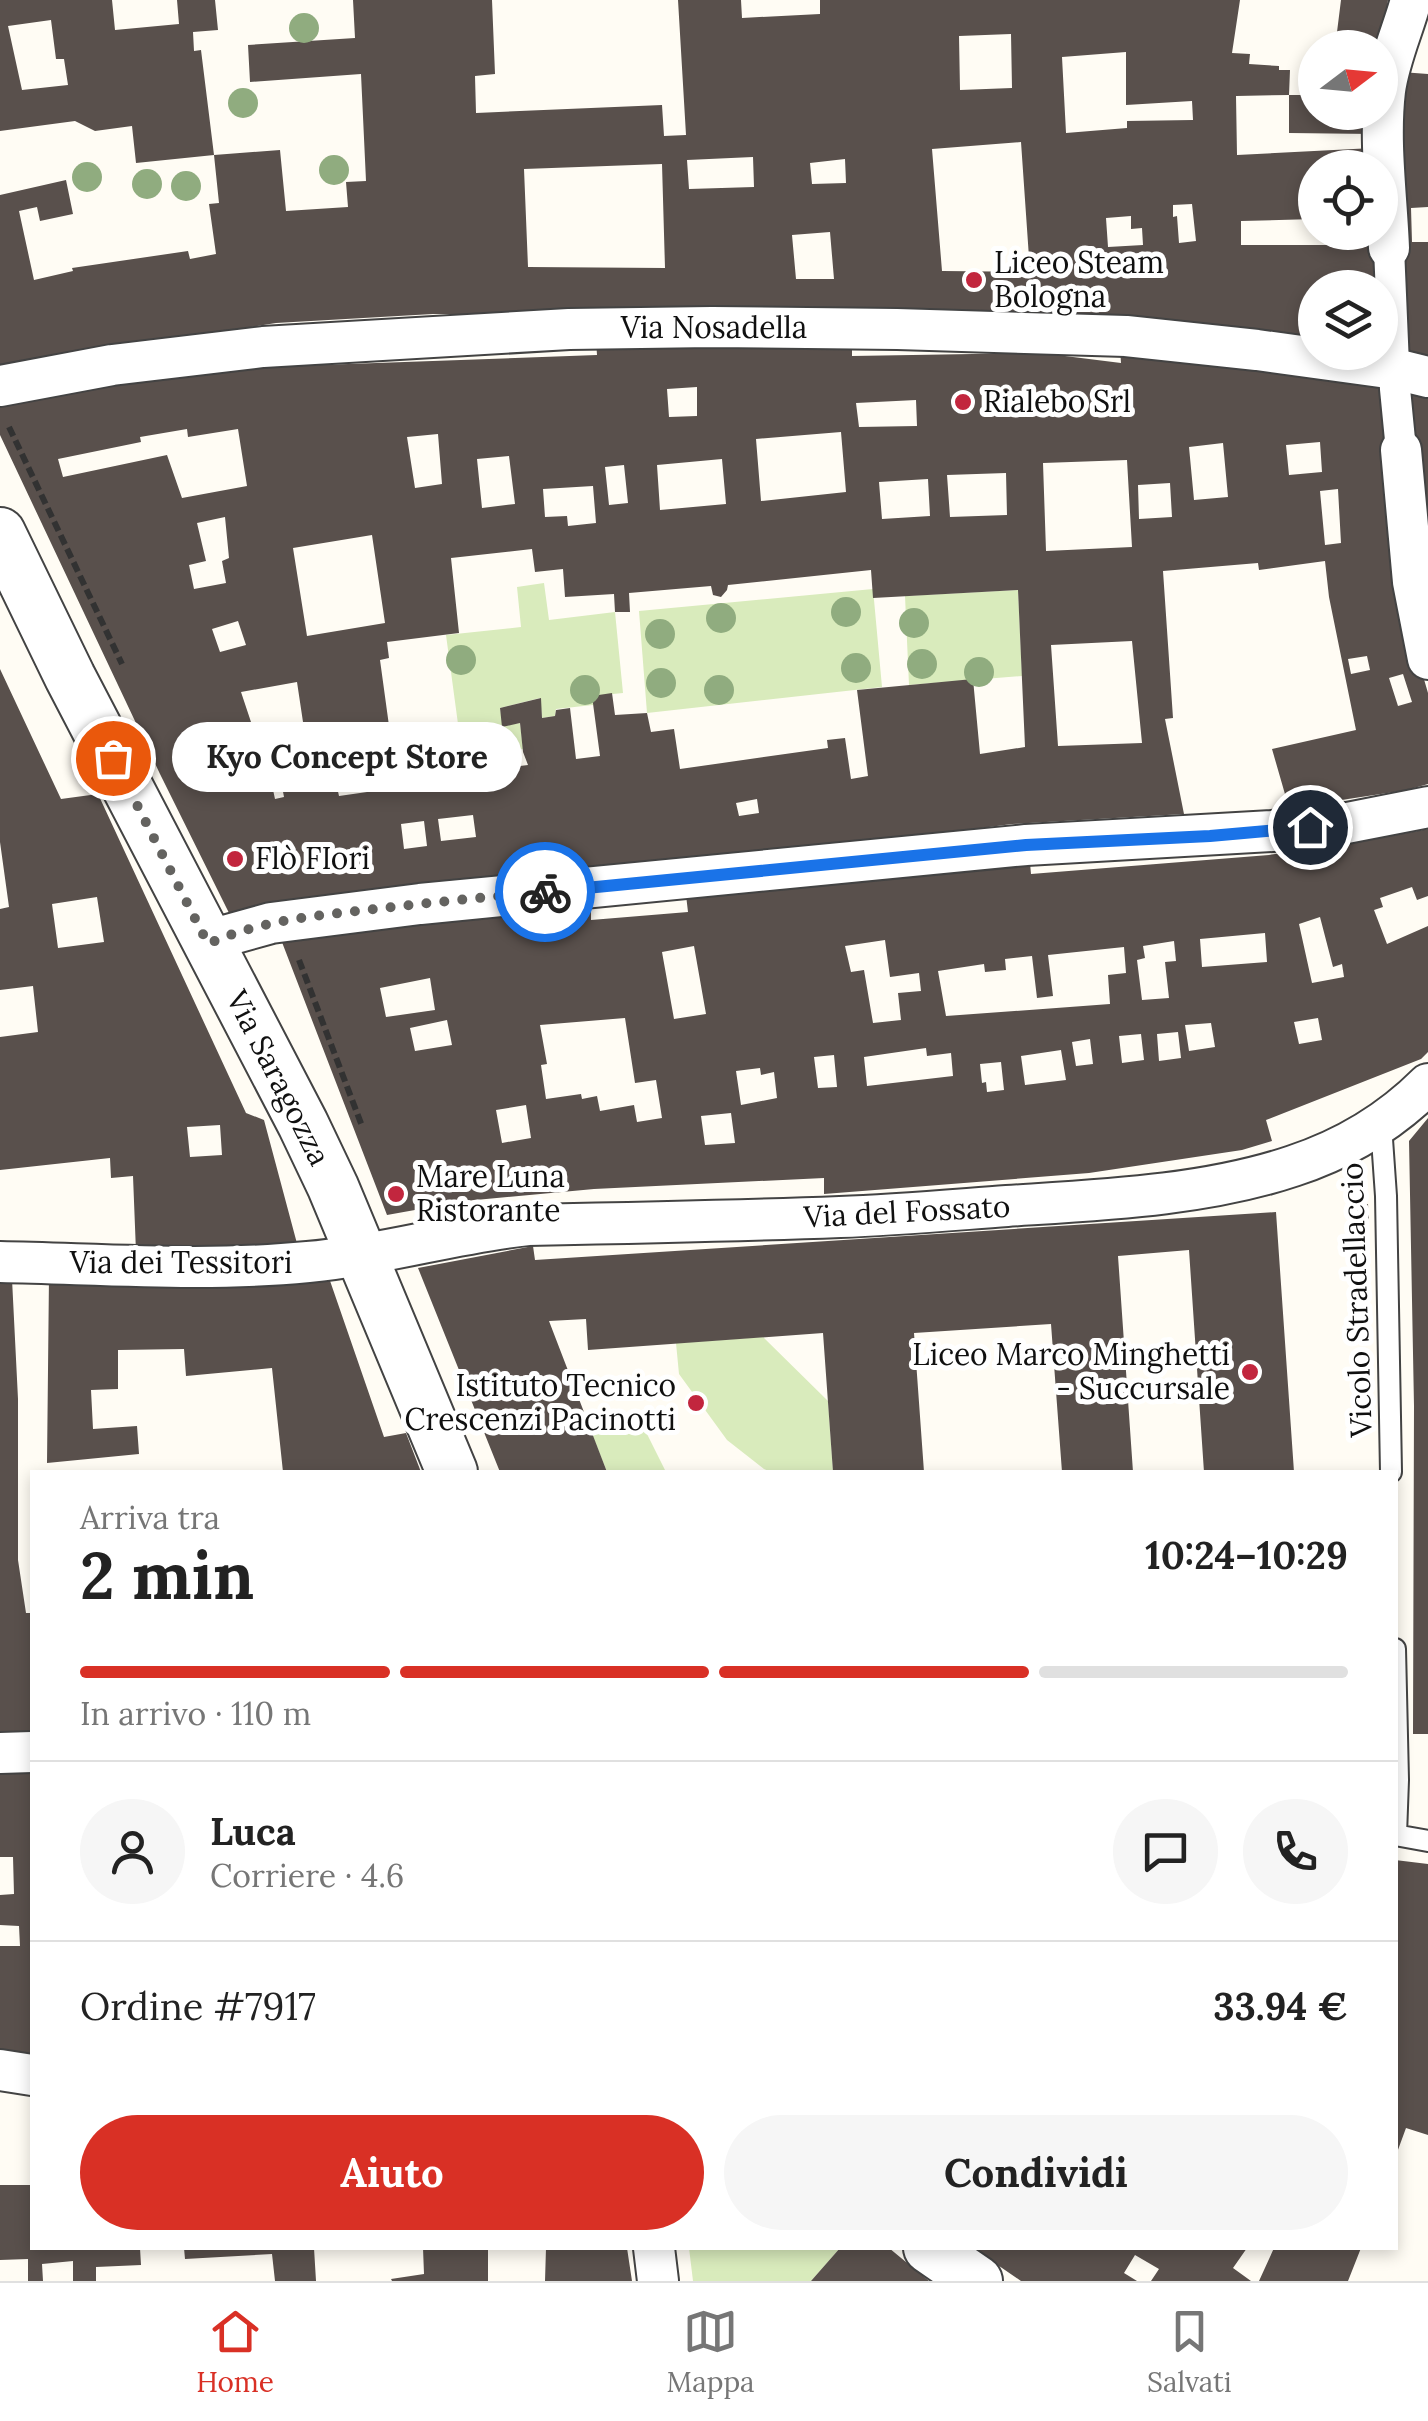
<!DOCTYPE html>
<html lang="it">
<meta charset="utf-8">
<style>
body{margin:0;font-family:Lora,serif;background:#f6f6f6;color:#222;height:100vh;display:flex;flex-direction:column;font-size:38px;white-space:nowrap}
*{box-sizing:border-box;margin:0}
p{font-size:32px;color:#767676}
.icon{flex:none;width:55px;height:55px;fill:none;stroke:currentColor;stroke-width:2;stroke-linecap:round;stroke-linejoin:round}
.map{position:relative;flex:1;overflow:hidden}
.sheet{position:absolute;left:30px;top:1470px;width:1368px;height:780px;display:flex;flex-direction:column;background:#fff;border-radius:0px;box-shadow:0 5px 15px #0003}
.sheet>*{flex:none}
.needle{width:65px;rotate:74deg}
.fabs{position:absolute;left:1298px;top:30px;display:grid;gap:20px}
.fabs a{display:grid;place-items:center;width:100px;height:100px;border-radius:50%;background:#fff;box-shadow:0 5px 15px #0003;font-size:50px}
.pin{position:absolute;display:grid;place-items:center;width:85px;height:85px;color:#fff;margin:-42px;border:5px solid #fff;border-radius:50%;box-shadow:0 2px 10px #0007}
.courier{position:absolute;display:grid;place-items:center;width:100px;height:100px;margin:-50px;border:8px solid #1a73e8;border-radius:50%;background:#fff;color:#222;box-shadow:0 2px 12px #0007}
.bubble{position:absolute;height:70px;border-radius:35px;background:#fff;box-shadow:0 5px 15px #0003;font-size:32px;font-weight:800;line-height:70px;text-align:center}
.overview em{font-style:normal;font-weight:800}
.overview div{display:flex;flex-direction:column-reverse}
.overview{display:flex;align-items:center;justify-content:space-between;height:170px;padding:0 50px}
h1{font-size:65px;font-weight:800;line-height:75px}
.bar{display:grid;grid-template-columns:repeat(4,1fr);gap:15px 10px;align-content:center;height:120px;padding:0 50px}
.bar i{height:12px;border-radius:8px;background:#e0e0e0}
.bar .selected{background:#d93025}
.bar p{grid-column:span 4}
.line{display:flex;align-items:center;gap:25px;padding:0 50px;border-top:2px solid #e0e0e0}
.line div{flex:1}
.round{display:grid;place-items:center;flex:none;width:105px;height:105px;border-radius:52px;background:#f6f6f6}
.button{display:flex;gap:20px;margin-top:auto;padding:20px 50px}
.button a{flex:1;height:115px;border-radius:60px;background:#d93025;color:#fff;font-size:40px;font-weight:800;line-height:115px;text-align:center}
.button a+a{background:#f6f6f6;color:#222}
.menu{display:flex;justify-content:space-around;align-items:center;height:140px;border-top:2px solid #e0e0e0;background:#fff;font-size:28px;color:#767676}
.menu a{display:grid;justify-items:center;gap:5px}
.menu .selected{color:#d93025}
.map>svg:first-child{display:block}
.green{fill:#d9ebbc}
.building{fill:#59504c;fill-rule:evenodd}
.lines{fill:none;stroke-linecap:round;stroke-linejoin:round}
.service-casing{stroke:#434343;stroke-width:24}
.pedestrian-casing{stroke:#434343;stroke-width:34}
.minor-casing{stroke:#434343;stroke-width:44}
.tertiary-casing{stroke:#434343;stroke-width:54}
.path{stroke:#323232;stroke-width:6;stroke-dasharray:10 5;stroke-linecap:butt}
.service{stroke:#fff;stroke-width:20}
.pedestrian{stroke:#fff;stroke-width:30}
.minor{stroke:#fff;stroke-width:40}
.tertiary{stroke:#fff;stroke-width:50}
.tree{fill:#90ac7f}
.done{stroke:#646360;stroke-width:10;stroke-dasharray:0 18}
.route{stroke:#1a73e8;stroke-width:12}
.poi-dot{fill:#c2263e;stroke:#fff;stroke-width:4}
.labels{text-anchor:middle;stroke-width:10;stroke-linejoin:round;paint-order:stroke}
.poi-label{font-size:30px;fill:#101010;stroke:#fff;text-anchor:start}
.street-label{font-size:30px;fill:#101010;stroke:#fff}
</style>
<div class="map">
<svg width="1428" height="2281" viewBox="0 0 1428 2281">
<rect width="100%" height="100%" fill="#fffcf4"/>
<path class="green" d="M 544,583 L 549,620 L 615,612 L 623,693 L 593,696 L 593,705 L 556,709 L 555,716 L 542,718 L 540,698 L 500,708 L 503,726 L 520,723 L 523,749 L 395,768 L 390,733 L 458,724 L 446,635 L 521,627 L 517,587 Z
M 873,589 L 882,687 L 647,713 L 639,611 Z
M 1018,590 L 1022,676 L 909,685 L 905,596 Z
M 763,1337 L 828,1401 L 833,1472 L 771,1472 L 764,1469 L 727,1440 L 679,1374 L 676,1343 Z
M 640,1420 L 666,1472 L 607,1472 L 592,1434 Z
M 689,2248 L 840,2248 L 811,2281 L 693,2281 Z"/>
<path class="building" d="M 0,0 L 112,0 L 115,30 L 179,24 L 177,0 L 215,0 L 218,30 L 193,32 L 194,51 L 201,50 L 214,155 L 136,163 L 132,126 L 95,131 L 75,121 L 0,131 ZM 51,20 L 56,59 L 64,59 L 68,85 L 22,90 L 8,26 Z
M 353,0 L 492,0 L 495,74 L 475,76 L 476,113 L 662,105 L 664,136 L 686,135 L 678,0 L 741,0 L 742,18 L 820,14 L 820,0 L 1240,0 L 1232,53 L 1250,54 L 1249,64 L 1279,66 L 1279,70 L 1290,70 L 1289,95 L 1236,96 L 1237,155 L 1373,148 L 1374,168 L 1315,168 L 1315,219 L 1241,221 L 1241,245 L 1329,245 L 1329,232 L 1378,232 L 1381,288 L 1315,288 L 1315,344 L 875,314 L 433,314 L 276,323 L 0,367 L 0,195 L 66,180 L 73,214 L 40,221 L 37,207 L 19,211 L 34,280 L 73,271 L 72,268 L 188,251 L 190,259 L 216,254 L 209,204 L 219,203 L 214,155 L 280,150 L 286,211 L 348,207 L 346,182 L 366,181 L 361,74 L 250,82 L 248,45 L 355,38 ZM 1011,34 L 1012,88 L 960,90 L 959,36 ZM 1126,52 L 1126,105 L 1192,101 L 1193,120 L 1127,121 L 1127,128 L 1066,133 L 1062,57 ZM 1021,142 L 1030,272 L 942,271 L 932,149 ZM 753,157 L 754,187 L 689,189 L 687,160 ZM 845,159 L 846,183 L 812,184 L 810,163 ZM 662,164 L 665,268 L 528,267 L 524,169 ZM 1192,204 L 1196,241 L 1179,243 L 1177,216 L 1173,217 L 1173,205 ZM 1131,216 L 1131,229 L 1142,228 L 1143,245 L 1108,247 L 1106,218 ZM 830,232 L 834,279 L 796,279 L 792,235 Z
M 1341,0 L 1388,0 L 1381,48 L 1335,48 Z
M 1401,72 L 1428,74 L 1428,207 L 1411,208 L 1412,242 L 1428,242 L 1428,360 L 1405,355 Z
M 1289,95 L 1315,95 L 1315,112 L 1373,112 L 1373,134 L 1289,133 Z
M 852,339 L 852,356 L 1041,353 L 1121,363 L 1120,348 L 1386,382 L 1421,669 L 1428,693 L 1428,784 L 1407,790 L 1289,808 L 1272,749 L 1356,730 L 1329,597 L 1325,561 L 1259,570 L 1258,563 L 1163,571 L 1173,718 L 1165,719 L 1184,814 L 1012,824 L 875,842 L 313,899 L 229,913 L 160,774 L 0,435 L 0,402 L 61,388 L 264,367 L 597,355 L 596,340 ZM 697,387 L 697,416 L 669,417 L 667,389 ZM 916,400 L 917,426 L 859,427 L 856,403 ZM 187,429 L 188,437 L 238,429 L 247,486 L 182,498 L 167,455 L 63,477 L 58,459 L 141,442 L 140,437 ZM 841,432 L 846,492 L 761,501 L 756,439 ZM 438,434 L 442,484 L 415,488 L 407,437 ZM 1320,442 L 1322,472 L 1289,475 L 1286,445 ZM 1223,443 L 1228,497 L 1194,500 L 1189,447 ZM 509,456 L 515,504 L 482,508 L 477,459 ZM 722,459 L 726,504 L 660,510 L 657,465 ZM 1127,460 L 1132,547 L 1046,551 L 1043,463 ZM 624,465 L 628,503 L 609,505 L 605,467 ZM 1006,473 L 1007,515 L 950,517 L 947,475 ZM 928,479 L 930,516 L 882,519 L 879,482 ZM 1170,483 L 1172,517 L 1139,519 L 1138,485 ZM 593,486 L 596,523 L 568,526 L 567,516 L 545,517 L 543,489 ZM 1338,489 L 1341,543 L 1325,545 L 1320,491 ZM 225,517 L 229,558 L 222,561 L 226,583 L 194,589 L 189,565 L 206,561 L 197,523 ZM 372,535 L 385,623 L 307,636 L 293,548 ZM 532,549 L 535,572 L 563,569 L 565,597 L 614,594 L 615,612 L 630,612 L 629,593 L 711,586 L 713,595 L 721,597 L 727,590 L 728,585 L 871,570 L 873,598 L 1018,590 L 1025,747 L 980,754 L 973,679 L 857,690 L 868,776 L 851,779 L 845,738 L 827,740 L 828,748 L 680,769 L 674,729 L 651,732 L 647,713 L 615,715 L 612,693 L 592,696 L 600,756 L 576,759 L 570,708 L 556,710 L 555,716 L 542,718 L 541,698 L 500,708 L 502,727 L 520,723 L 523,752 L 528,765 L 520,766 L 518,750 L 372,771 L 374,791 L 339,796 L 335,778 L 346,775 L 338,740 L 390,733 L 380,660 L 389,658 L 387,642 L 459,633 L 451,558 ZM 238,621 L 246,645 L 220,652 L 212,629 ZM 1132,641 L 1142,743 L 1058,746 L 1051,645 ZM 1367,656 L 1370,670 L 1351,674 L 1348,659 ZM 1403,674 L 1412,702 L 1398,706 L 1389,678 ZM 297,682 L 303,722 L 254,731 L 241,692 ZM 275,749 L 284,797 L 275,799 L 272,785 L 263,786 L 257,753 ZM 757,799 L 759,813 L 739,816 L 736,803 ZM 473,815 L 476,837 L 441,841 L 438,819 ZM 424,821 L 427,846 L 404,849 L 401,824 Z
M 1404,391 L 1428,396 L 1428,587 Z
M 0,669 L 61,799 L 98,794 L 246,1113 L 264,1120 L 299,1251 L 136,1252 L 133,1176 L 111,1178 L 110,1158 L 0,1170 L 0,1037 L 38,1032 L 33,986 L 0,990 L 0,909 L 9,907 L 0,842 ZM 97,897 L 104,942 L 58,948 L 52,904 ZM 220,1125 L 222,1155 L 190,1157 L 187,1127 Z
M 1428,829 L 1428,896 L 1417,900 L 1412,887 L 1380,898 L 1383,907 L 1374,910 L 1387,944 L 1428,926 L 1428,1052 L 1421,1059 L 1266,1120 L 1272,1141 L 1242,1150 L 1089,1173 L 824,1194 L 824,1178 L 594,1189 L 465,1201 L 387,1215 L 280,937 L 591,906 L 591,920 L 688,912 L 686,895 L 1030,863 L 1031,874 L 1269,855 L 1359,842 ZM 1320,917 L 1333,967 L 1342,964 L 1344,977 L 1312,983 L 1299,924 ZM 1265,933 L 1267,962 L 1202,967 L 1200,939 ZM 885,940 L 890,977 L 919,973 L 921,991 L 898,993 L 901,1020 L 873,1023 L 864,970 L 851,972 L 845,946 ZM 1174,941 L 1176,961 L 1165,962 L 1169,998 L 1142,1000 L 1137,960 L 1145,958 L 1143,946 ZM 694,946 L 706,1014 L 674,1019 L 662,952 ZM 1124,947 L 1126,973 L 1108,975 L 1110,1004 L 946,1016 L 938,971 L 984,964 L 985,972 L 1006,970 L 1005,959 L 1032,956 L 1037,998 L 1053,996 L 1048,955 ZM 430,978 L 435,1010 L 386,1017 L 380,988 ZM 625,1018 L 635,1083 L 656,1080 L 662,1118 L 637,1122 L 634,1105 L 600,1111 L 597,1096 L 582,1099 L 581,1094 L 546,1099 L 541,1065 L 547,1064 L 540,1025 ZM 1318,1018 L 1322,1040 L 1299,1044 L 1294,1022 ZM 447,1020 L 452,1045 L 415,1051 L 410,1028 ZM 1211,1023 L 1215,1047 L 1189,1051 L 1185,1025 ZM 1178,1032 L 1181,1058 L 1159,1061 L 1157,1034 ZM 1141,1034 L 1144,1060 L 1122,1063 L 1119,1036 ZM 1090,1039 L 1093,1064 L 1076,1066 L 1072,1042 ZM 926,1048 L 927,1056 L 951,1053 L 953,1076 L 867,1086 L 864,1057 ZM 1061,1050 L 1066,1080 L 1025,1085 L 1021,1056 ZM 834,1055 L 837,1087 L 818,1088 L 814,1057 ZM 1001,1062 L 1004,1090 L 987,1092 L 986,1082 L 982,1083 L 980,1064 ZM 760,1068 L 761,1075 L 774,1072 L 777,1098 L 741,1105 L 736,1071 ZM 526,1105 L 531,1138 L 502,1143 L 496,1110 ZM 731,1113 L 735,1143 L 705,1145 L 701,1116 Z
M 1428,1118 L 1428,1734 L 1413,1734 L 1414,1406 L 1409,1141 Z
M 1368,1204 L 1369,1224 L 1349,1225 L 1348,1206 Z
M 1276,1212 L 1294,1472 L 1204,1472 L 1189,1250 L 1118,1256 L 1133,1472 L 1062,1472 L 1051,1324 L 914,1333 L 924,1472 L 833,1472 L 823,1333 L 588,1350 L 586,1319 L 549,1321 L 607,1472 L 500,1472 L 418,1268 L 533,1246 L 535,1260 Z
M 328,1275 L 384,1437 L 406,1433 L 421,1472 L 283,1472 L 272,1368 L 186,1376 L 184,1349 L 118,1350 L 118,1389 L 91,1390 L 93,1429 L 137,1426 L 139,1454 L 47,1463 L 49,1276 Z
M 12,1279 L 18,1399 L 18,1560 L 26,1613 L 32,1613 L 32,1736 L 0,1737 L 0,1280 Z
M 32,1769 L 32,2056 L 0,2051 L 0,1946 L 20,1946 L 19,1926 L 0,1925 L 0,1895 L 14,1894 L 13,1857 L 0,1857 L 0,1770 Z
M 1395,1860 L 1428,1864 L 1428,2135 L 1406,2128 L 1395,2158 Z
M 0,2185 L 32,2185 L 32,2248 L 140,2248 L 141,2265 L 96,2267 L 96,2281 L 73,2281 L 73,2261 L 42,2264 L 43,2281 L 28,2281 L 28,2259 L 0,2260 Z
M 184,2248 L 314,2248 L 316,2281 L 275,2281 L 272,2254 L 185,2259 Z
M 423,2248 L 488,2248 L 488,2281 L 392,2281 L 391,2279 L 424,2274 Z
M 546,2248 L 627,2248 L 632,2281 L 545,2281 Z
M 840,2248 L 889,2248 L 929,2281 L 811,2281 Z
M 973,2248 L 1247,2248 L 1233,2268 L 1251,2281 L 1151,2281 L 1159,2269 L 1135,2255 L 1124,2273 L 1137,2281 L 1021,2281 Z
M 1274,2248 L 1361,2248 L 1348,2281 L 1259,2281 Z"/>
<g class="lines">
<defs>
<path id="service" d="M 1381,1125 L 1386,1196 L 1391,1472
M 1395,1649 L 1398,1780 L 1396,1835
M 1395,1835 L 1428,1841"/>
<path id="pedestrian" d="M 1389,248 L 1395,389 L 1401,450"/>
<path id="minor" d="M 1389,248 C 1387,197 1379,142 1385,91 C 1389,59 1403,30 1411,0
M 0,386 L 112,365 L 263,347 L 569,329 L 712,327 L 897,329 L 1126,336 L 1257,350 L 1395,369 L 1428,377
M 1401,450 L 1413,582 L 1428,659
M 208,944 L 228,935 L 271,923 L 420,904 L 1026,845 L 1272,831 L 1347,823 L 1428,807
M 0,1262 C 102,1264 206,1272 308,1262 C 383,1255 454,1233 528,1225 C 632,1223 736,1221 840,1217 C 896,1215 952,1210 1007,1206 C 1100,1200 1204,1196 1293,1166 C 1345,1149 1389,1123 1428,1084
M 0,1753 L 32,1752
M 0,2070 L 32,2075
M 654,2248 L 658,2281"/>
<path id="tertiary" d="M 0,533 L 70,677 L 303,1124 L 333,1187 L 452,1472
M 929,2248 L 977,2281"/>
</defs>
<use href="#service" class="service-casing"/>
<use href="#pedestrian" class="pedestrian-casing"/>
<use href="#minor" class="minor-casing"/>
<use href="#tertiary" class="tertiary-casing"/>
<path class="path" d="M 9,427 L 122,664
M 299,960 L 362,1126"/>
<use href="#service" class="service"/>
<use href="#pedestrian" class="pedestrian"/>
<use href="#minor" class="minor"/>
<use href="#tertiary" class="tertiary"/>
</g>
<g class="tree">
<circle cx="304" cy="28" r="15"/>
<circle cx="243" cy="103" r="15"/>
<circle cx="334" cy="170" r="15"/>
<circle cx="87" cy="177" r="15"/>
<circle cx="147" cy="184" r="15"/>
<circle cx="186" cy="186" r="15"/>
<circle cx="846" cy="612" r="15"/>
<circle cx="721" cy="618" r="15"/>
<circle cx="914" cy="623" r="15"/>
<circle cx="660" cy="634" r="15"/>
<circle cx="461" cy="660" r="15"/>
<circle cx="922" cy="664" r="15"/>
<circle cx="856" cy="668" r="15"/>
<circle cx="979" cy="672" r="15"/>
<circle cx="661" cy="683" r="15"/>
<circle cx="585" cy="690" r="15"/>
<circle cx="719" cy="690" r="15"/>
</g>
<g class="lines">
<path class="done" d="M 113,758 L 208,944 C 258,921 313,916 367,910 C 426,903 486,897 545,892"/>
<path class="route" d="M 545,892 L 1026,845 L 1210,836 L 1310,827"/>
</g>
<g class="poi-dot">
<circle cx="974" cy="280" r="10"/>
<circle cx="963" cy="402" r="10"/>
<circle cx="235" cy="859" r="10"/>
<circle cx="396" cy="1194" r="10"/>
<circle cx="1250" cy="1372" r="10"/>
<circle cx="696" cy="1403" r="10"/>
</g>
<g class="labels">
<g class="poi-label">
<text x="994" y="273">Liceo Steam<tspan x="994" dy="34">Bologna</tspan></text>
<text x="983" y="412">Rialebo Srl</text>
<text x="255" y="869">Flò FIori</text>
<text x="416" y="1187">Mare Luna<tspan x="416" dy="34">Ristorante</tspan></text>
<text x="1230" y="1365" text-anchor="end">Liceo Marco Minghetti<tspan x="1230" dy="34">- Succursale</tspan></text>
<text x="676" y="1396" text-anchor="end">Istituto Tecnico<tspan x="676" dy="34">Crescenzi Pacinotti</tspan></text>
</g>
<g class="street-label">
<text x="714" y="338">Via Nosadella</text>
<text transform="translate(278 1078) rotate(63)" y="10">Via Saragozza</text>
<text transform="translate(907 1212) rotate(-3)" y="10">Via del Fossato</text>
<text x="181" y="1273">Via dei Tessitori</text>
<text transform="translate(1357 1300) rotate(-92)" y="10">Vicolo Stradellaccio</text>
</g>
</g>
</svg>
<div class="fabs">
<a><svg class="needle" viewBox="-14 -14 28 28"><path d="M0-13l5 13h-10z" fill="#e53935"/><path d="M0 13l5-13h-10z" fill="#767676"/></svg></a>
<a><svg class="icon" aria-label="locate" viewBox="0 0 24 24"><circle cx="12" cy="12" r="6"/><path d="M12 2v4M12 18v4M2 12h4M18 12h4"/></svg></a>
<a><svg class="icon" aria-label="layers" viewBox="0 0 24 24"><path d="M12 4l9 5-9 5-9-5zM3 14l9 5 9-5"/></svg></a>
</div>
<div class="pin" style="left:113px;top:758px;background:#ea580c"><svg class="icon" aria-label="bag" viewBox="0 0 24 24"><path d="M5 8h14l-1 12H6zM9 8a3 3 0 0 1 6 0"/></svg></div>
<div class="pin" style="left:1310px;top:827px;background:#1f2937"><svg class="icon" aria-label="home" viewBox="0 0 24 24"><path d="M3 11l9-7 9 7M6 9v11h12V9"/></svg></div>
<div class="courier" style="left:545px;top:892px"><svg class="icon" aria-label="bike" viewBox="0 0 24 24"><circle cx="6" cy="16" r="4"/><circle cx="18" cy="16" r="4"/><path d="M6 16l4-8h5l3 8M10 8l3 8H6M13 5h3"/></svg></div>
<div class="bubble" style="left:172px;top:722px;width:350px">Kyo Concept Store</div>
<section class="sheet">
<div class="overview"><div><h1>2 min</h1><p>Arriva tra</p></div><em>10:24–10:29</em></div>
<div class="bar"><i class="selected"></i><i class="selected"></i><i class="selected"></i><i></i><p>In arrivo · 110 m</p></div>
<div class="line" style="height:180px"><a class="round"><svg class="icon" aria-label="person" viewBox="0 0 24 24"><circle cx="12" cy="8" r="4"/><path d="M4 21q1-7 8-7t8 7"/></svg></a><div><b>Luca</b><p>Corriere · 4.6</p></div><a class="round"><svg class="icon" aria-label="chat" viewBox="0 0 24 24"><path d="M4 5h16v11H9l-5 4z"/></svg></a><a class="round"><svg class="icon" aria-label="phone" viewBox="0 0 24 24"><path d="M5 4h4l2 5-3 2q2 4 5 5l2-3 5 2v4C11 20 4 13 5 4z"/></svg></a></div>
<div class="line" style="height:130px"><div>Ordine #7917</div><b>33.94 €</b></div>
<div class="button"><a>Aiuto</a><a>Condividi</a></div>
</section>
</div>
<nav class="menu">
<a class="selected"><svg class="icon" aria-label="home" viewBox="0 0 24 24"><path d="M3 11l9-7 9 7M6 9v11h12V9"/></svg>Home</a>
<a><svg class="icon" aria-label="map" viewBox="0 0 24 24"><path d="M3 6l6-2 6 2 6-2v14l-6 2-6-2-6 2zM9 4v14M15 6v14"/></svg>Mappa</a>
<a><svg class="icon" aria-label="saved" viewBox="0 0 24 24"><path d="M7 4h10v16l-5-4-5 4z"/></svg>Salvati</a>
</nav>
